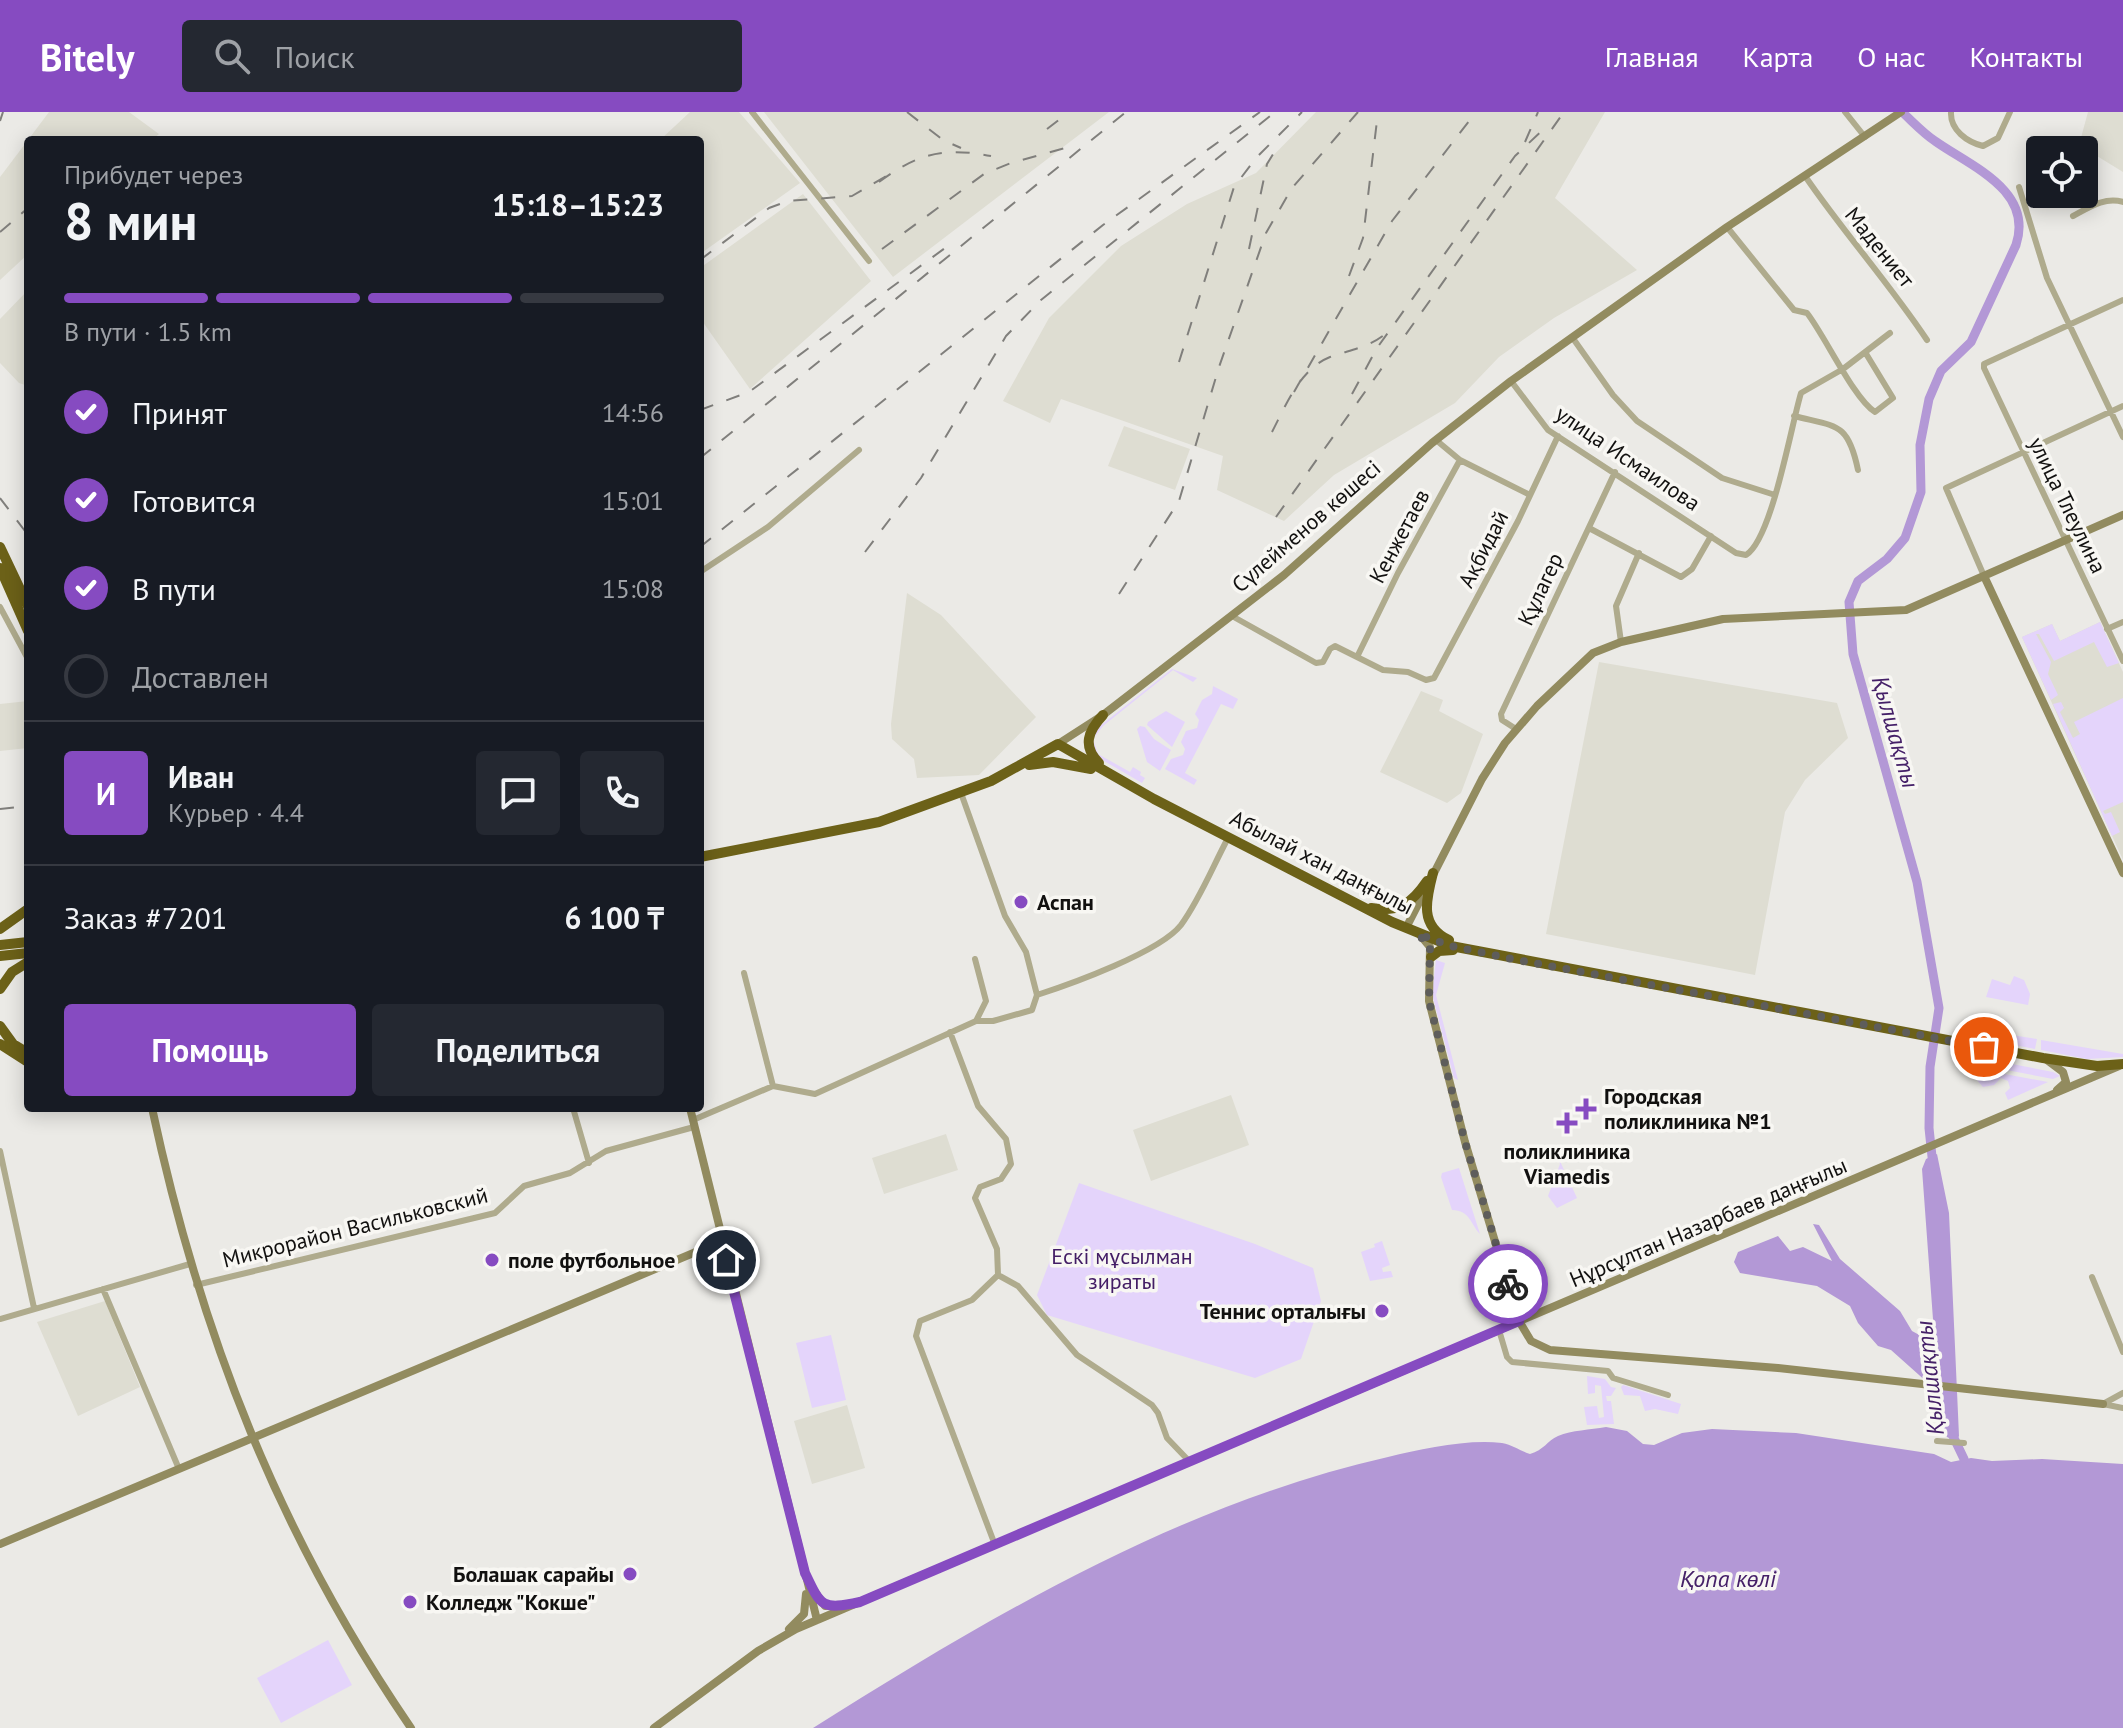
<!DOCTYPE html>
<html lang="ru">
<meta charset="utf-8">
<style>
body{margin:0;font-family:"PT Sans",sans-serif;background:#242831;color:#f1f3f6;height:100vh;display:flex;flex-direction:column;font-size:30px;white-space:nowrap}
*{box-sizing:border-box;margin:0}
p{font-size:26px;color:#9ea1a6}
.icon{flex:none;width:44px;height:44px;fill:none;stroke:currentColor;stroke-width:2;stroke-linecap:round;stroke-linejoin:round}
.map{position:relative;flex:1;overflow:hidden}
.panel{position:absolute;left:24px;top:24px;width:680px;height:976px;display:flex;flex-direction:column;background:#171b24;border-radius:8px;box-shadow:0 4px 20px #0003}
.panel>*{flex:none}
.fabs{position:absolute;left:2026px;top:24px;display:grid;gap:16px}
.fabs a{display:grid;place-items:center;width:72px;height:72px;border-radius:8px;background:#171b24;box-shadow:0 4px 20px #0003;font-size:40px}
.pin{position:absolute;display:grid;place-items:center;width:68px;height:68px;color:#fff;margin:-34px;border:4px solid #fff;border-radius:50%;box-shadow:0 2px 8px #0007}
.courier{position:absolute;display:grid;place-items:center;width:80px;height:80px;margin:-40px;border:6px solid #864bc1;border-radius:50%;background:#fff;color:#222;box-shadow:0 2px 10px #0007}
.overview em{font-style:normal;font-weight:700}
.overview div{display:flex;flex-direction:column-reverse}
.overview{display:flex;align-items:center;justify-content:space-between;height:136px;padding:0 40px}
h1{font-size:52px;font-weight:700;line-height:60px}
.bar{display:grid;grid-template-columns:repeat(4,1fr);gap:12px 8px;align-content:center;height:96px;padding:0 40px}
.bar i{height:10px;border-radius:6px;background:#363941}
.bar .current{background:#864bc1}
.bar p{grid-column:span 4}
.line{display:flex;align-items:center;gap:20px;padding:0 40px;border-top:2px solid #363941}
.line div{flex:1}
.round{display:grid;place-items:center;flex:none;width:84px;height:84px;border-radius:8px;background:#242831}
ol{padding:0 40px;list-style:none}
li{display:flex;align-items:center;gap:24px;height:88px}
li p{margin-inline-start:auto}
li .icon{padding:8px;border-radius:50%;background:#864bc1;color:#fff;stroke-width:4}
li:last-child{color:#9ea1a6}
li i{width:44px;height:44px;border:4px solid #363941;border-radius:50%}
.primary-button{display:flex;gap:16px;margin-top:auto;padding:16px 40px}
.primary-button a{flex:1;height:92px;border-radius:8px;background:#864bc1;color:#fff;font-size:32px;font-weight:700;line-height:92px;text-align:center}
.primary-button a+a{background:#242831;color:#f1f3f6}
header{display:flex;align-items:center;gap:48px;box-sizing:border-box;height:112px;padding:0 40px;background:#864bc1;color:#fff}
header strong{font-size:38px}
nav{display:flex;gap:44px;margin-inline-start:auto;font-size:28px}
.search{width:560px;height:72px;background:#242831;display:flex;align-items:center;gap:20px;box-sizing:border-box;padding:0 28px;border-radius:8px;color:#9ea1a6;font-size:30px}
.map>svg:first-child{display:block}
.built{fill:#deddd2}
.green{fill:#e4d4fb}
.water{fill:#b398d6}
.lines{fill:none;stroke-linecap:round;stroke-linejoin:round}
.river{stroke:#b398d6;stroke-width:9}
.street{stroke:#afab8d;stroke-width:6}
.secondary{stroke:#928b5f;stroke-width:8}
.highway{stroke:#6c6118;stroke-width:10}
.rail{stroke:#807f7c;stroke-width:2;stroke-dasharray:14 14;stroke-linecap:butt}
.done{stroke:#5e5d5b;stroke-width:8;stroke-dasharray:0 14.4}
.route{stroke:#864bc1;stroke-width:10}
.poi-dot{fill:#864bc1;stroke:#f8f7f3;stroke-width:3}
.labels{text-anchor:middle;stroke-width:7;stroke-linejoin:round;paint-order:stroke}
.street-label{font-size:22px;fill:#121110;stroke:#f8f7f3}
.poi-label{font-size:22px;font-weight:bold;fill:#121110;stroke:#f8f7f3;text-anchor:start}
.park-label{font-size:22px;fill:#431d65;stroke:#f8f7f3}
.water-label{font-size:24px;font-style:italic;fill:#452068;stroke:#f8f7f3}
</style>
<header>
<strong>Bitely</strong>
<div class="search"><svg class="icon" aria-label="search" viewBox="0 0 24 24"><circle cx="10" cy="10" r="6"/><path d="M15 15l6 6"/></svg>Поиск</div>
<nav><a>Главная</a><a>Карта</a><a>О нас</a><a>Контакты</a></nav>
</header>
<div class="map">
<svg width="2123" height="1616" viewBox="0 0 2123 1616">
<rect width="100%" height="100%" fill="#ebeae6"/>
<path class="built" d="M 49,0 L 129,0 L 159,22 L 152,28 L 28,28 Z
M 690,0 L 739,0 L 800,71 L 700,142 L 700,28 L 660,28 Z
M 764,0 L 1109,0 L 893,165 Z
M 1316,0 L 1605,0 L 1555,86 L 1637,158 L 1554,206 L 1499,245 L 1455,291 L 1334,363 L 1284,409 L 1217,378 L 1223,344 L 1061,287 L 1050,311 L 1003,289 L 1049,206 L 1121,134 L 1187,92 L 1256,61 Z
M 2088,0 L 2123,0 L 2123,60 L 2079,33 Z
M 28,28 L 28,142 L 0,168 L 0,65 Z
M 803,82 L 871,169 L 750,277 L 700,206 L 700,156 Z
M 28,178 L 28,274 L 19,271 L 0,251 L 0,207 Z
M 1124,314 L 1190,337 L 1175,378 L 1108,354 Z
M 907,481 L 941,503 L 1036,605 L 979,663 L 917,666 L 914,647 L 892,627 L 891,612 Z
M 2100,510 L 2123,560 L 2123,748 L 2022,525 L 2052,512 L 2060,529 Z
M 1599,550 L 1837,591 L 1848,626 L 1805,668 L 1785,700 L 1755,863 L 1546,822 Z
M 1421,579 L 1443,588 L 1439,599 L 1483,622 L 1461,681 L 1447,691 L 1380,660 Z
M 28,589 L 28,636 L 0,639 L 0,592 Z
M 1231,983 L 1249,1033 L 1151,1069 L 1133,1018 Z
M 946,1022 L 958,1058 L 884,1082 L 872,1046 Z
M 105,1189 L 140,1275 L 78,1304 L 37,1210 Z
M 847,1293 L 865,1356 L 812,1372 L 794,1309 Z"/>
<path class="green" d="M 2100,510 L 2119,551 L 2107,555 L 2094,530 L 2054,549 L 2039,522 L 2036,522 L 2051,550 L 2048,562 L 2058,583 L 2051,588 L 2022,525 L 2052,512 L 2060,529 Z
M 1172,557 L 1197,566 L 1193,570 L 1173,558 L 1103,614 L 1093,627 L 1098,642 L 1130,660 L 1133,655 L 1141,660 L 1140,663 L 1145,666 L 1142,671 L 1092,642 L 1089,634 L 1090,622 Z
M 1213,574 L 1238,587 L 1233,597 L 1221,592 L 1185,661 L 1197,668 L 1194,673 L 1165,657 L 1171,647 L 1183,643 L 1185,637 L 1181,630 L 1186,619 L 1197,616 L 1199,608 L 1195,602 L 1202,588 L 1212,582 Z
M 2123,586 L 2123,690 L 2103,699 L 2105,702 L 2111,700 L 2120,720 L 2112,724 L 2053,592 L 2061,590 L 2064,596 L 2060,600 L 2073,626 L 2080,622 L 2074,610 Z
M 1166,599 L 1185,610 L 1172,635 L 1147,613 L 1148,610 Z
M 1140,614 L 1145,615 L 1154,627 L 1171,638 L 1160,659 L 1147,650 L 1137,617 Z
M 1436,848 L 1445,851 L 1436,883 L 1458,968 L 1454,966 L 1432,882 Z
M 2014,864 L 2024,868 L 2030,882 L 2028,893 L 1986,885 L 1992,867 L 2010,873 Z
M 1966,916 L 2037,927 L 2035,937 L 1961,923 Z
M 2041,928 L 2123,942 L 2123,945 L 2087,947 L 2041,938 Z
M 1956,941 L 2053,960 L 2060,964 L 2053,967 L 1954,948 Z
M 1978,957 L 2048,970 L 2008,988 L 2005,981 L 2010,976 L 2008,969 L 2001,966 L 1994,973 L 1983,975 L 1975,966 Z
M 1553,1034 L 1577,1086 L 1557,1096 L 1548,1084 L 1560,1052 Z
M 1459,1056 L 1480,1122 C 1471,1113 1470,1098 1452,1098 L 1441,1065 L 1442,1061 Z
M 1079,1071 L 1255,1132 L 1313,1156 L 1321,1189 L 1301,1247 L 1255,1266 L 1047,1203 L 1037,1183 Z
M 1382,1129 L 1390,1153 L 1382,1156 L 1383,1160 L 1391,1159 L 1393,1165 L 1370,1169 L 1361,1140 L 1375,1135 L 1374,1132 Z
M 831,1223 L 846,1288 L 812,1296 L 796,1231 Z
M 1587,1264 L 1605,1267 L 1611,1275 L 1616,1276 L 1611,1284 L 1606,1284 L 1607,1289 L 1611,1289 L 1614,1312 L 1587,1313 L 1584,1295 L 1597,1294 L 1599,1306 L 1604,1305 L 1601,1274 L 1595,1273 L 1595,1281 L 1588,1282 Z
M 1623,1273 L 1681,1292 L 1678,1302 L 1655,1297 L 1645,1299 L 1640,1284 L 1624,1283 L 1621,1275 Z
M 328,1528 L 352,1573 L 281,1611 L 257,1566 Z"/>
<path class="water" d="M 1937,1042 L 1949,1101 L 1959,1324 L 1956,1329 L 1947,1325 L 1932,1299 L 1928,1271 L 1891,1238 L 1878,1234 L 1858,1211 L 1850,1194 L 1817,1174 L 1740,1161 L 1734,1150 L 1738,1140 L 1778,1124 L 1790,1139 L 1803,1135 L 1832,1149 L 1813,1112 L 1819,1113 L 1840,1147 L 1900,1199 L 1912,1219 L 1923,1225 L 1934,1221 L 1922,1057 L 1926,1047 Z
M 1606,1315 L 1627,1319 L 1643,1332 L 1654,1333 L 1682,1321 L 1712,1317 L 1796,1321 L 1934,1342 L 1951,1350 L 1971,1346 L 1992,1349 L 2042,1347 L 2123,1352 L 2123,1616 L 813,1616 C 991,1504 1180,1392 1388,1345 C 1422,1337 1466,1327 1502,1331 C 1513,1333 1520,1339 1530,1342 C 1544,1338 1547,1329 1558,1324 C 1572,1318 1590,1318 1606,1315 Z"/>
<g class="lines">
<path class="river" d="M 1902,0 C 1913,10 1923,21 1935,29 C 1970,54 2034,78 2016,133 L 1971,230 L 1941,259 L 1929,287 L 1920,333 L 1921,380 L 1905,426 L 1887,447 L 1858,469 L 1849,490 L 1853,542 L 1917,770 L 1939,896 L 1930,955 L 1929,1016 L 1933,1054
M 1953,1324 L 1964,1347"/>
<path class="street" d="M 752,0 L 869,149
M 1845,0 L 1865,25
M 1951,0 C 1950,18 1967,30 1983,34 L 1998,26 L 2010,0
M 1805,64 C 1844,121 1889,171 1927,228
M 2019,75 L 2047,166 L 2123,325
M 2073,104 C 2088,96 2105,84 2123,90
M 1727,115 L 1794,198 L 1807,201 C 1825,224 1854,287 1875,300 L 1893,286 L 1865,240
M 2123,188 L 1984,252 L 1984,256 L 2123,549
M 1572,225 L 1613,283 L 1637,309 L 1722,366 L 1775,383
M 1511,269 L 1548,318 L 1736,441 L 1746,443 C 1772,427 1791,314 1801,281 L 1843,257 L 1890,221
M 1794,304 C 1837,315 1848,310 1858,358
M 1460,348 L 1530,383
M 1589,416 L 1681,465 L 1692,457 L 1711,424
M 700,460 L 768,415 L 859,338
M 1984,464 L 1946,376 L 2123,294
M 0,495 L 28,547
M 1232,504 L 1316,551 L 1323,550 L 1330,537 L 1335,534 L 1383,558 L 1408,560 L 1426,568 L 1434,566 L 1518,409 L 1558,324
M 2107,517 L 2123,510
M 1621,530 L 1616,494 L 1639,441
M 1357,545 L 1398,461 L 1460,348 L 1436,328
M 1516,617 L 1502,608 L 1501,602 L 1615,360
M 961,681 L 1005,804 L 1026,840 L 1037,883 C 1071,872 1160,840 1181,813 C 1200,787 1213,754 1228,726
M 976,909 L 993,909 L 1032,898 L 1037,883
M 950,920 L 978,994 L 1006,1027 L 1011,1052 L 1001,1067 L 980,1075 L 975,1086 L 997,1137 L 998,1163 L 972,1188 L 920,1209 L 916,1224 L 995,1433
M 773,974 L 815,982 L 976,909 L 986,889 L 975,847
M 573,996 L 589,1051
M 693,1008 L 773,974 L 744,861
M 0,1039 L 34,1196
M 998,1163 L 1018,1174 L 1077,1243 L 1152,1293 L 1158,1301 L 1167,1326 L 1190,1350
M 2092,1165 L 2123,1240
M 196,1173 L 495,1101 L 524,1074 L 570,1061 L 606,1039 L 694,1015
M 103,1177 L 179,1357
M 0,1207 L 190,1152
M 1499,1218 L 1507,1245 L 1512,1250 L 1608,1259 L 1613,1266 L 1668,1283
M 2103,1292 L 2123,1281
M 2103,1292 L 2123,1296
M 1937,1329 L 1964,1331"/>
<path class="secondary" d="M 1984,464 L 2123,761
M 1058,632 L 1103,603 L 1284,463 L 1432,331 L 1511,269 L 1727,115 L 1901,0
M 1406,816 L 1482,667 L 1505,631 L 1537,594 L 1593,541 L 1621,530 L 1723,507 L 1906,498 L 2123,403
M 1420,823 L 1430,835 L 1429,889 L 1465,1030 L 1519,1209 L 1531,1229 L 1550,1238 L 1778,1256 L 2103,1292
M 2047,948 L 2063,960 L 2066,970 L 2057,978
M 152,996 C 201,1224 279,1423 411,1616
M 690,996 L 817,1508
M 0,1432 L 722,1129
M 812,1476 L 825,1494 L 845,1493
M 789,1517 L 804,1502 L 806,1482
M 654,1616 L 758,1539 L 796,1517 L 2119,954"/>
<path class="highway" d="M 0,435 L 28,494
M 0,456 L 28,519
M 1099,651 C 1082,634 1088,619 1103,603
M 1029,653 L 1053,650 L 1091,657
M 700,745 L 879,710 L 991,669 L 1058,632 L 1154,687 L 1392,810 L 1451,834 L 2043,946 L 2097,954 L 2123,952
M 1433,761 C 1426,788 1419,814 1449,828
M 1371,796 C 1399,801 1412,791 1427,769
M 0,817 L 28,797
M 0,833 L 28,830
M 0,844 L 28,841
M 1431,845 L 1439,839 L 1453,838
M 0,877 L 12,860 L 28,850
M 0,914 L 13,932 L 28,941
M 0,932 L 28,950"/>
<path class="rail" d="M 907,0 L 943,28 L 961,36
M 0,9 L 3,0
M 1047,17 L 1069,0
M 1525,30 L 1538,0
M 879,70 C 918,41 944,35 991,44
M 0,120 L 28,96
M 882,137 L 984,62 L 1011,51 L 1076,33
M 1249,137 L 1267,52 L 1280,31
M 700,148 L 769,96 L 788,89 L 852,84 L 888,63
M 1349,164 L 1363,126 L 1378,0
M 1179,250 L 1234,75 L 1256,46 L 1302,0
M 1294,280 L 1392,109 L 1476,0
M 1352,282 L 1377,236 L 1515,44 L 1546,15
M 700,298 L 749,280 L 945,136
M 1272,320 C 1286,293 1300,257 1330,245 C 1349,238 1367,236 1384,223
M 700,346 L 1126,0
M 0,386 L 28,423
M 1276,405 L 1564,0
M 700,435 L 1103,113 L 1260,0
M 865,440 L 921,366 L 1006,224 L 1041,188 L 1275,0
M 1119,482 L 1179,389 L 1219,255 L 1266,121 L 1292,76 L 1358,0
M 0,697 L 28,694"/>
</g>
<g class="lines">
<path class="done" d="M 1508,1172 L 1465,1030 L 1429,889 L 1430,835 L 1418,822 L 1451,834 L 1507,846 L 1984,935"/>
<path class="route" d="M 726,1148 L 805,1461 C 821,1495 822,1498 860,1490 L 1519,1209 L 1508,1172"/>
</g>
<g class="poi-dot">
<circle cx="1021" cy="790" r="8"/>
<path d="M1582 985h8v8h8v8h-8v8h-8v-8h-8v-8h8z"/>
<path d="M1563 999h8v8h8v8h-8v8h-8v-8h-8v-8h8z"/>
<circle cx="492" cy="1148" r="8"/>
<circle cx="1382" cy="1199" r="8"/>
<circle cx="630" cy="1462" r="8"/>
<circle cx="410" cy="1490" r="8"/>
</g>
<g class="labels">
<g class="street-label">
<text transform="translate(1880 135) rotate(51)" y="8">Мадениет</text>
<text transform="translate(1628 346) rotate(34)" y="8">улица Исмаилова</text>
<text transform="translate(2068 393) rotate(64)" y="8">улица Тлеулина</text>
<text transform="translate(1306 414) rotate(-41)" y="8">Сүлейменов көшесі</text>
<text transform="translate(1399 424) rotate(-62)" y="8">Кенжетаев</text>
<text transform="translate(1483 437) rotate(-63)" y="8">Ақбидай</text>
<text transform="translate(1540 477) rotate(-65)" y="8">Құлагер</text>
<text transform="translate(1322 750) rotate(27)" y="8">Абылай хан даңғылы</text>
<text transform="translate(1708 1110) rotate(-23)" y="8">Нұрсұлтан Назарбаев даңғылы</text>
<text transform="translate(355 1115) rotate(-14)" y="8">Микрорайон Васильковский</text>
</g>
<g class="poi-label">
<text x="1037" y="798">Аспан</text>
<text x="1604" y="992">Городская<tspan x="1604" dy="25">поликлиника №1</tspan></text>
<text x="1567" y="1047" text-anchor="middle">поликлиника<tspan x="1567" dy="25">Viamedis</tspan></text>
<text x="508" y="1156">поле футбольное</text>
<text x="1366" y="1207" text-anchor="end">Теннис орталығы</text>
<text x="614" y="1470" text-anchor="end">Болашак сарайы</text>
<text x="426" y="1498">Колледж "Кокше"</text>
</g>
<g class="park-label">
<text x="1122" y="1152">Ескі мұсылман<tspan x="1122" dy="25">зираты</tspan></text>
</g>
<g class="water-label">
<text transform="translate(1895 620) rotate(74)" y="8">Қылшақты</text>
<text transform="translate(1930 1266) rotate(-96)" y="8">Қылшақты</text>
<text x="1728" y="1475">Қопа көлі</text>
</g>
</g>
</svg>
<div class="fabs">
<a><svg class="icon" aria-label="locate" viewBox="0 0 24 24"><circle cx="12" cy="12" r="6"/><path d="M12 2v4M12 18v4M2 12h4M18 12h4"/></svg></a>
</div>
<div class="pin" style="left:1984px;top:935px;background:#ea580c"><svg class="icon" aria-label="bag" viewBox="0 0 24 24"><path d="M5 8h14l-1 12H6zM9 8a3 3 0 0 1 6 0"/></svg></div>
<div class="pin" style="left:726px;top:1148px;background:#1f2937"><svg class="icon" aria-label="home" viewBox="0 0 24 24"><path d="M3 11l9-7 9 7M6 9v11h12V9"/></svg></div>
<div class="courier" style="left:1508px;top:1172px"><svg class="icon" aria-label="bike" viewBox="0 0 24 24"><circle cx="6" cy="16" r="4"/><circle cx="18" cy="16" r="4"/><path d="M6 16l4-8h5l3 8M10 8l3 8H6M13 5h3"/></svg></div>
<section class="panel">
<div class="overview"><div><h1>8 мин</h1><p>Прибудет через</p></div><em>15:18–15:23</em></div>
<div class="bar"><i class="current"></i><i class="current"></i><i class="current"></i><i></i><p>В пути · 1.5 km</p></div>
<ol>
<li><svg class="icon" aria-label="check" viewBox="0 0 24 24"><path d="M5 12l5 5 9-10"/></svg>Принят<p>14:56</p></li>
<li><svg class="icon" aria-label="check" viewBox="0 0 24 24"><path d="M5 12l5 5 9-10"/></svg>Готовится<p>15:01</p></li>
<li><svg class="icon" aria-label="check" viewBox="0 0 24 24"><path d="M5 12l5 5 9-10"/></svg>В пути<p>15:08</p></li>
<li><i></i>Доставлен</li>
</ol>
<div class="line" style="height:144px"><b class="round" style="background:#864bc1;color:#fff">И</b><div><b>Иван</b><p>Курьер · 4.4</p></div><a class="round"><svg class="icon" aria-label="chat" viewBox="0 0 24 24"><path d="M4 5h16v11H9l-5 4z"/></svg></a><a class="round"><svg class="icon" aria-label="phone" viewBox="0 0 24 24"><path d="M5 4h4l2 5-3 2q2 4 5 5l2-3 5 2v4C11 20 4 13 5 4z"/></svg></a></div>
<div class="line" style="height:104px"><div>Заказ #7201</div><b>6 100 ₸</b></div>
<div class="primary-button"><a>Помощь</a><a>Поделиться</a></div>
</section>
</div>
